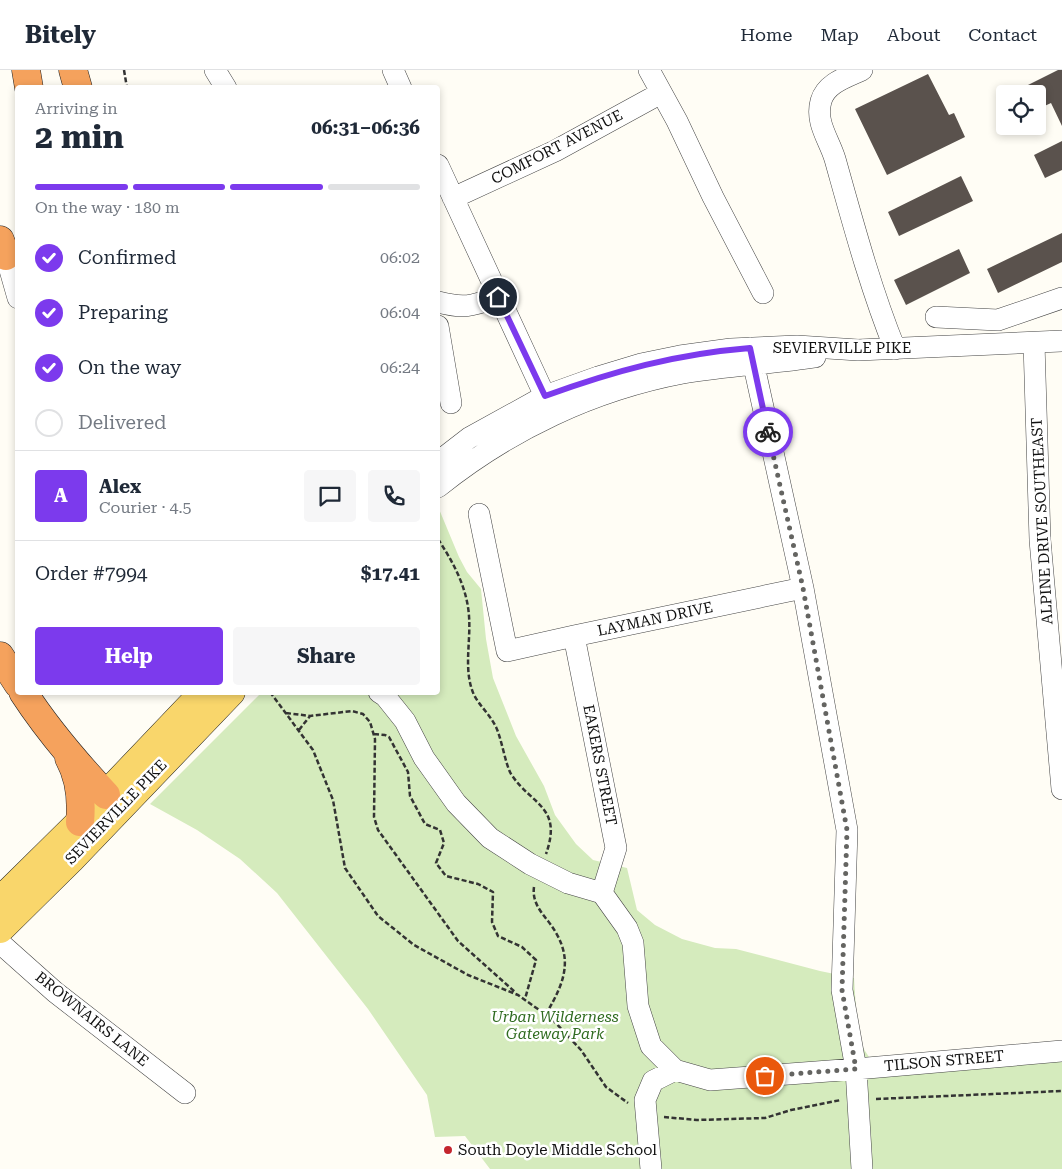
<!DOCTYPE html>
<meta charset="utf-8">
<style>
body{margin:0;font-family:"Roboto Serif",serif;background:#f6f6f7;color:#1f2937;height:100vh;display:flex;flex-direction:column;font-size:19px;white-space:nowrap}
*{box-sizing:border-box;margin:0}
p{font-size:16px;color:#747a83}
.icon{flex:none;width:28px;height:28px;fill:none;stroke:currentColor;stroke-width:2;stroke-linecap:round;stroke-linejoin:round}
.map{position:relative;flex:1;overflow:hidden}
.side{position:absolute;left:15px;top:15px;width:425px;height:610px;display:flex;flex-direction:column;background:#fff;border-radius:5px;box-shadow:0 2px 8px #0003}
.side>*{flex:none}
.buttons{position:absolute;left:996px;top:15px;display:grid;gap:10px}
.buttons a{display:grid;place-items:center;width:50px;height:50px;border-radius:5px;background:#fff;box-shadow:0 2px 8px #0003;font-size:25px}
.pin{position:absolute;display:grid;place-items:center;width:42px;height:42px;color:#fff;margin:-21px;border:2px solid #fff;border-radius:50%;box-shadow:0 1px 5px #0007}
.courier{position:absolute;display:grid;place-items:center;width:50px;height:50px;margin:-25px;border:4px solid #7c3aed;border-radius:50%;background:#fff;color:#222;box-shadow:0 1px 6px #0007}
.head em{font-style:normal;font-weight:700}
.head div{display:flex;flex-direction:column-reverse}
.head{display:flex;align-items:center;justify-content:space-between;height:85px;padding:0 20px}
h1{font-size:32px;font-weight:700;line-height:38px}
.bar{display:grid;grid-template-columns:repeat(4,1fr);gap:8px 5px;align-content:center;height:60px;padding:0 20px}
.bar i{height:6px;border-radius:4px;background:#e0e1e3}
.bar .current{background:#7c3aed}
.bar p{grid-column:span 4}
.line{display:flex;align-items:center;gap:12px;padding:0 20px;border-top:1px solid #e0e1e3}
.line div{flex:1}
.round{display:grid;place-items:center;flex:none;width:52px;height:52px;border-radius:5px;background:#f6f6f7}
ol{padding:0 20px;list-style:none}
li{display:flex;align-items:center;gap:15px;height:55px}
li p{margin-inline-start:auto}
li .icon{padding:5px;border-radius:50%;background:#7c3aed;color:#fff;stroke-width:4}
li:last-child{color:#747a83}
li i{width:28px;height:28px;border:2px solid #e0e1e3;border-radius:50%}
.action{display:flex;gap:10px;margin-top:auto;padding:10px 20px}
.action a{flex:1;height:58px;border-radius:5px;background:#7c3aed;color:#fff;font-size:20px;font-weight:700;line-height:58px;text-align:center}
.action a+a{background:#f6f6f7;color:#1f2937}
header{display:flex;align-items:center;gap:30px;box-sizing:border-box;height:70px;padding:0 25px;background:#fff;border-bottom:1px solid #e0e1e3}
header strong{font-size:24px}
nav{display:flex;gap:28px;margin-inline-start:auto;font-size:18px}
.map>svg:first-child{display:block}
.green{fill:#d5ebbd}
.building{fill:#5a524d}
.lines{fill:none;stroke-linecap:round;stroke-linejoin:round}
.minor-casing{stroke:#444;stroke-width:22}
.major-casing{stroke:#222;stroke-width:29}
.highway-casing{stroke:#222;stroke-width:29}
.path{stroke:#333;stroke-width:2.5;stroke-dasharray:5 2.5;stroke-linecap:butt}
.minor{stroke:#fff;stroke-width:21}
.major{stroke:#f9d66b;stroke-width:28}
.highway{stroke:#f5a25d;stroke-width:28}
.done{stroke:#646461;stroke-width:5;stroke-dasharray:0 9}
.route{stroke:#7c3aed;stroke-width:6}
.poi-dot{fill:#c4262e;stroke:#fff;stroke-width:2}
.labels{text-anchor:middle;stroke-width:5;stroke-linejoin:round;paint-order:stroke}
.street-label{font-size:15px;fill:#111;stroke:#fff}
.park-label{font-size:15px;font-style:italic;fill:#2f6b1f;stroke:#fff}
.poi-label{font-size:15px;fill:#111;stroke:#fff;text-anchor:start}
</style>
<header>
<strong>Bitely</strong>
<nav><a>Home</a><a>Map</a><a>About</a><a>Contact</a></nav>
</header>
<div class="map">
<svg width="1062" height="1099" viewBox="0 0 1062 1099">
<rect width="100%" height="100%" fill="#fffdf5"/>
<path class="green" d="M 439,439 L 459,487 L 467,502 L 481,519 L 486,569 L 493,608 L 516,666 L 544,716 L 555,745 L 576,774 L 593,790 L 627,798 L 637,840 L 655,855 L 682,869 L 715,878 L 736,879 L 820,901 L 854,908 L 858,970 L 869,987 L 1062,976 L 1062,1099 L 490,1099 L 465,1066 L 435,1067 L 427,1025 L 368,939 L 277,823 L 240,789 L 197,760 L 150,734 L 261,623 L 438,622 Z"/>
<path class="building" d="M 1058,0 L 1062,0 L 1062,56 L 1051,33 L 1038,39 L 1038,24 L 1010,24 Z
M 928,4 L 949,45 L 954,43 L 965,67 L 887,105 L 855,39 Z
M 1062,71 L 1062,100 L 1045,108 L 1034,85 Z
M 961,106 L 973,131 L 899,166 L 888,142 Z
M 1062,163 L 1062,192 L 998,223 L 987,199 Z
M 959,179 L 970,203 L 906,235 L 894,210 Z"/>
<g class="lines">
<defs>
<path id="minor" d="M 215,0 L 226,18
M 393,0 L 401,18
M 649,0 L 677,51 L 713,127 L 763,223
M 862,0 C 847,7 826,13 821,31 C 815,53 829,69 835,89 C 853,153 870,217 895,279
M 438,95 L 550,337
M 453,128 L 555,81 L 661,23
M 6,186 L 18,228
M 438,232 C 465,239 472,236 498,227
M 936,247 L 998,250 L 1062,228
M 438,256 L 451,333
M 1034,273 L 1040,470 L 1062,719
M 750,278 L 803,518 L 847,760 L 842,920 L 856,999 L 862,1099
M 438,392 L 469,368 L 545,326 L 598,307 L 641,294 L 680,286 L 731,279 L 797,276 L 858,280 L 1062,271
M 438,417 C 509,360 593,320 683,303 C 727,295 772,294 815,287
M 479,444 L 507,581 L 574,566 L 803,518
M 574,566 L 616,778 L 602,823
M 379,622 L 385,626 L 405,651 L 424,688 L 456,733 L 490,768 L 530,794 L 568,813 L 602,823 L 627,858 L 633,873 L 638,936 L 651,976 L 675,1000 L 710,1010 L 856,999 L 1062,981
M 0,873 L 55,922 L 185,1023
M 651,1099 L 645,1030 L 653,1011 L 675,1000"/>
<path id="major" d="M 0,831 L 80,752 L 204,622
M 0,859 L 71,789 L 231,622"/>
<path id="highway" d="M 26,0 L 29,18
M 73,0 L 78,18
M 0,170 L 6,186
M 0,586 L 18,614
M 23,622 C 47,659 76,693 106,725
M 69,688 C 80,708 82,730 80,752"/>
</defs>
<use href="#minor" class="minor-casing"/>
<use href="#major" class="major-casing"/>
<use href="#highway" class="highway-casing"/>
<path class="path" d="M 124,0 L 127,18
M 438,469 C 453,492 467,517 469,546 C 471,573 463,600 474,625 C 480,636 490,645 496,657 C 502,670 505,693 511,704 C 531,735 563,736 546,784
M 270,622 L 313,680 L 333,730 L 345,798 L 378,846 L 414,875 L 468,905 L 518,925 L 552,949 L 581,980 L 606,1017 L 628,1033
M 286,643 L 310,646 L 352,641 L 363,644 L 370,652 L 375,669 L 374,747 L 378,760 L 458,871 L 515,922
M 299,660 L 310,646
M 374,664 L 385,665 L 389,667 L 408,702 L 410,726 L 425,754 L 440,760 L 444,773 L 436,793 L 446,806 L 478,814 L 493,822 L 492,852 L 498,866 L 522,877 L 536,890 L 525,929
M 534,817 C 532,831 540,841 548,851 C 575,886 566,910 546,944
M 876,1029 L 1062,1021
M 664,1047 L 697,1050 L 765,1048 L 791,1040 L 841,1030"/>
<use href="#minor" class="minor"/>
<use href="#major" class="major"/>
<use href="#highway" class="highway"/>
</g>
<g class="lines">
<path class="done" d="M 765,1006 L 856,999 L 842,920 L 847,760 L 803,518 L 768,362"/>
<path class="route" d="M 498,227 L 545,326 C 614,301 676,284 750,278 L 768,362"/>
</g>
<circle class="poi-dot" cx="448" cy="1080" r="5"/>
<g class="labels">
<g class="street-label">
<text transform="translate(557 77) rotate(-27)" y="5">COMFORT AVENUE</text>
<text x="842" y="283">SEVIERVILLE PIKE</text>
<text transform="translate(1042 451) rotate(-93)" y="5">ALPINE DRIVE SOUTHEAST</text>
<text transform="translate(655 549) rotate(-12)" y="5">LAYMAN DRIVE</text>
<text transform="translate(600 695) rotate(79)" y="5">EAKERS STREET</text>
<text transform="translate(116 742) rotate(-46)" y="5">SEVIERVILLE PIKE</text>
<text transform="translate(92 949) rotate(39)" y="5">BROWNAIRS LANE</text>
<text transform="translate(944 991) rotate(-5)" y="5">TILSON STREET</text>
</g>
<g class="park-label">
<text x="555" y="952">Urban Wilderness<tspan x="555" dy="17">Gateway Park</tspan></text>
</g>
<g class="poi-label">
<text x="458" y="1085">South Doyle Middle School</text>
</g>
</g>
</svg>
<div class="buttons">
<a><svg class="icon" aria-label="locate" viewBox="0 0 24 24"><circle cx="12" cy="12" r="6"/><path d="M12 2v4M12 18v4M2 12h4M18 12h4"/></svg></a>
</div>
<div class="pin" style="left:765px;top:1006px;background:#ea580c"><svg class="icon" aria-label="bag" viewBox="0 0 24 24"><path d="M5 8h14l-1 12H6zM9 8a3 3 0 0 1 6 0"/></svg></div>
<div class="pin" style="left:498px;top:227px;background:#1f2937"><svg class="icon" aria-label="home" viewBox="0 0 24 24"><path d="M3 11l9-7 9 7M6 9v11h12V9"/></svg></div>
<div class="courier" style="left:768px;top:362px"><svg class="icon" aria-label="bike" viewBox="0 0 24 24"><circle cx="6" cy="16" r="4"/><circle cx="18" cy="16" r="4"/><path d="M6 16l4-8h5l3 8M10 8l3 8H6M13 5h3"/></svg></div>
<section class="side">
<div class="head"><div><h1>2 min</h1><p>Arriving in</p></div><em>06:31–06:36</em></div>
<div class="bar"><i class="current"></i><i class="current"></i><i class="current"></i><i></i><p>On the way · 180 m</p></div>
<ol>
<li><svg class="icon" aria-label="check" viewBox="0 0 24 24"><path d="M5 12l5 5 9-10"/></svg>Confirmed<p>06:02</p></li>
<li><svg class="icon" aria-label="check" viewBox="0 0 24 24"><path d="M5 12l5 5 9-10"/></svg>Preparing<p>06:04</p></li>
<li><svg class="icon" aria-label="check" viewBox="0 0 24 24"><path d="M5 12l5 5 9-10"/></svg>On the way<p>06:24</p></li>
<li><i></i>Delivered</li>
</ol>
<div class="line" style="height:90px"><b class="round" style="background:#7c3aed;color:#fff">A</b><div><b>Alex</b><p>Courier · 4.5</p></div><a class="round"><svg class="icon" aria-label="chat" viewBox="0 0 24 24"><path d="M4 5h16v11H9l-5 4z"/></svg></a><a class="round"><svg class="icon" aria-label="phone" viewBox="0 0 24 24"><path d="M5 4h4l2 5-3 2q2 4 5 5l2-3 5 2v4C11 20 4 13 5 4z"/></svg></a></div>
<div class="line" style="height:65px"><div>Order #7994</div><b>$17.41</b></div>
<div class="action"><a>Help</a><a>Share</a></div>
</section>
</div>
